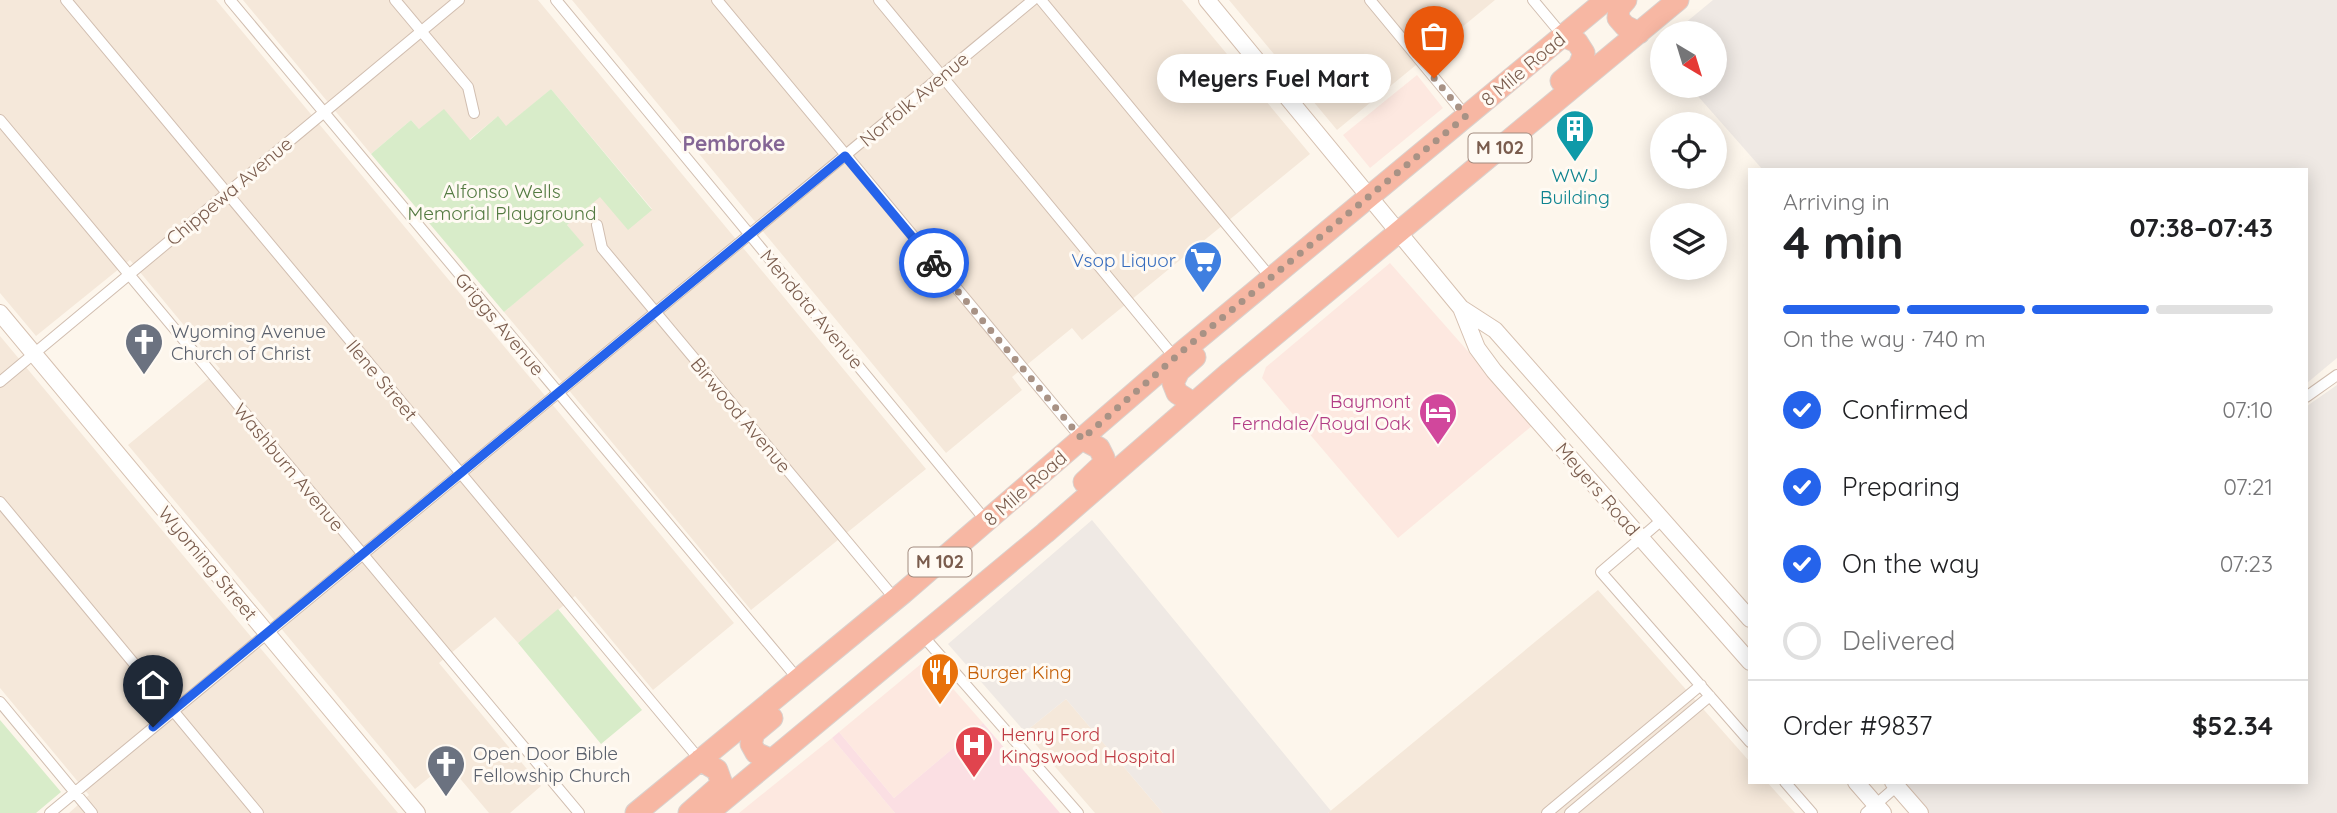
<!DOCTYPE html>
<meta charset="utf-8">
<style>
body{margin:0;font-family:Quicksand,sans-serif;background:#f2f2f2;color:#202124;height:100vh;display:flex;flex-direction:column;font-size:26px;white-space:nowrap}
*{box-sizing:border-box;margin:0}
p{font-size:23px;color:#757577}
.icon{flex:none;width:38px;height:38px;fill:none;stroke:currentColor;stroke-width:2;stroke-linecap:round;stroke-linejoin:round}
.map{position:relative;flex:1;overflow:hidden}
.details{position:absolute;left:1748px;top:168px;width:560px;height:616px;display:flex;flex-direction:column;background:#fff;border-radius:0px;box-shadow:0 4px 18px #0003}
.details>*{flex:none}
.needle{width:46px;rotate:142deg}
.controls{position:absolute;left:1650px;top:21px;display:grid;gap:14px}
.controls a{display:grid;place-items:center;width:77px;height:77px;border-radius:50%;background:#fff;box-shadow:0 4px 18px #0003;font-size:35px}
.pin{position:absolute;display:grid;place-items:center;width:60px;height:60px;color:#fff;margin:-72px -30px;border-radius:50% 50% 50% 0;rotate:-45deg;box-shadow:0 0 7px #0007}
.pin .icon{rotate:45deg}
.courier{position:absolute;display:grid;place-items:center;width:70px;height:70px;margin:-35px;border:5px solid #2563eb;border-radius:50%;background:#fff;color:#222;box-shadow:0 2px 9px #0007}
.bubble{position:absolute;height:49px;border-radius:24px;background:#fff;box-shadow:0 4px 18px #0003;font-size:23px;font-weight:700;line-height:49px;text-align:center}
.head em{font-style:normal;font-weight:700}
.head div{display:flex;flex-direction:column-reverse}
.head{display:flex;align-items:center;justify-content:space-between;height:119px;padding:0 35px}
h1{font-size:46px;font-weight:700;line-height:52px}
.bar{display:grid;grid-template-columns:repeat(4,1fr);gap:10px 7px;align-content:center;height:84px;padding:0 35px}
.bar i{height:9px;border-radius:5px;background:#e0e0e0}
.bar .selected{background:#2563eb}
.bar p{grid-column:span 4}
.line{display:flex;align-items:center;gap:18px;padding:0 35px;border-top:2px solid #e0e0e0}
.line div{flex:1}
ol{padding:0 35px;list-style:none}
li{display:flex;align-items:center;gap:21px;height:77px}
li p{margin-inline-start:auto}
li .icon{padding:7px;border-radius:50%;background:#2563eb;color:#fff;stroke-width:4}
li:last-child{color:#757577}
li i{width:38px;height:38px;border:4px solid #e0e0e0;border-radius:50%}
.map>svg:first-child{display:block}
.residential{fill:#f5e8da}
.commercial{fill:#fde8e0}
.industrial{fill:#efe9e4}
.medical{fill:#fbdfe3}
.green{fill:#d8ecc9}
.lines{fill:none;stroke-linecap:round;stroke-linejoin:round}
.street-casing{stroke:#d1beb0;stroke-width:12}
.secondary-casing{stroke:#d6c0b0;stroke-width:18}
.highway-casing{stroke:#dad1cd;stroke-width:23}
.street{stroke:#fff;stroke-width:10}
.secondary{stroke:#fff;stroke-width:16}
.highway{stroke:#f7b7a3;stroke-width:21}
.done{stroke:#a89285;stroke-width:7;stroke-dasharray:0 12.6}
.route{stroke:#2563eb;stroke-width:9}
.labels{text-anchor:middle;stroke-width:6;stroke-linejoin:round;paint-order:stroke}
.shield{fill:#fffaf3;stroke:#a28b7f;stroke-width:2}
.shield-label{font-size:18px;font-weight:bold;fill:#7a5c4d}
.street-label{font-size:19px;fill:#7a5c4d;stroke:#fffaf3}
.culture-label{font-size:19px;fill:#0d838f;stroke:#fffaf3}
.park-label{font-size:19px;fill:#537a41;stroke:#fffaf3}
.shop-label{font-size:19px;fill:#366cbe;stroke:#fffaf3;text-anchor:end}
.worship-label{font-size:19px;fill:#5b616d;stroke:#fffaf3;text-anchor:start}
.hotel-label{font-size:19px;fill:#b23c85;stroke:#fffaf3;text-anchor:end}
.food-label{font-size:19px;fill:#c56008;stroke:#fffaf3;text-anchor:start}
.health-label{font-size:19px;fill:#be3a42;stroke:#fffaf3;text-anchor:start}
.neighbourhood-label{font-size:21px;font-weight:bold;fill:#846695;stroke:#fffaf3}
</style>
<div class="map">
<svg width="2337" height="813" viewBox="0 0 2337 813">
<rect width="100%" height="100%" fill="#fdf6ec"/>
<path class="residential" d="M 0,0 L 216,0 L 734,623 L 653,690 L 575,596 L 518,643 L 495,617 L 439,663 L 541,786 L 510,813 L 489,813 L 447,763 L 415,789 L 128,445 L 220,369 L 130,260 L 36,336 L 0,293 Z
M 243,0 L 538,0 L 926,469 L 751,610 L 504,312 L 583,245 L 567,225 L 600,196 L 652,209 L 551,89 L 506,127 L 497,117 L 469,140 L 419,129 L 411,120 L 371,154 Z
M 572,0 L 1182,0 L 1310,154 L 1082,340 L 1072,328 L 1012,377 L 1022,390 L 946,453 Z
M 1229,0 L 1495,0 L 1337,130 Z
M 0,336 L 398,813 L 69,813 L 89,795 L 0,688 Z
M 1598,590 L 1750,762 L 1750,782 L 1767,782 L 1795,813 L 1328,813 Z
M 1066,699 L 1163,813 L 1095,813 L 1025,732 Z"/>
<path class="commercial" d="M 1417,75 L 1443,108 L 1370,168 L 1343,135 Z
M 1390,263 L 1533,425 L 1398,538 L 1262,378 L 1266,367 Z
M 927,659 L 983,723 L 894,798 L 839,732 Z
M 832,738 L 895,813 L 739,813 Z"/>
<path class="industrial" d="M 1713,0 L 2337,0 L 2337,358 L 2307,383 L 2306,170 L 1763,170 L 1689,86 L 1715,86 L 1715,33 L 1673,33 Z
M 2337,385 L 2337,813 L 1928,813 L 1901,782 L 2306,782 L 2307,406 Z
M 1092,520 L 1331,811 L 1328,813 L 1163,813 L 1066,699 L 1025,732 L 948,644 Z"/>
<path class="medical" d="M 983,723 L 1060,813 L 895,813 L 832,738 L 839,732 L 894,798 Z"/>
<path class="green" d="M 551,89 L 652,210 L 628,230 L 600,197 L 567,225 L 584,245 L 504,312 L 371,154 L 411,120 L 419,129 L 444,109 L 470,140 L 498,116 L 506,126 Z
M 558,609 L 642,710 L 601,744 L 518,643 Z
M 0,720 L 61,792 L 36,813 L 0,813 Z"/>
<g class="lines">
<defs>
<path id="street" d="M 66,0 L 700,760
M 230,0 L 798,679
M 395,0 L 468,87 L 474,113
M 556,0 L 987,522
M 717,0 L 1082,439
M 879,0 L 1175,358
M 1041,0 L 1271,278
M 1370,0 L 1466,116
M 1533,0 L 1563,36
M 0,120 L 579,813
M 597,225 L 602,248 L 895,599
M 0,382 L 459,0
M 2306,397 L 2337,375
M 0,502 L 258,813
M 1663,519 L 1601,572 L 1750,742
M 923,636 L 1078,813
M 0,702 L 92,813
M 1785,782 L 1812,813
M 50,813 L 1033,0
M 1547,813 L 1701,685
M 1570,813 L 1710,696
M 1866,813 L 1897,786"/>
<path id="secondary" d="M 1207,0 L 1461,308 L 1477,348 L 1494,371 L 1750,662
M 1461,308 L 1495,330 L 1750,619
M 0,313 L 417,813
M 1856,782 L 1883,813
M 1893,782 L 1920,813"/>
<path id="highway" d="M 1626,0 L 1619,8 L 1618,18 L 1625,26 L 1639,33
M 1561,81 L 1579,66 L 1584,53 L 1577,42 L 1563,36
M 1193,403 L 1177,393 L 1173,383 L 1179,371 L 1195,357
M 1082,439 L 1099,448 L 1104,458 L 1102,465 L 1084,482
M 772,718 L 754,733 L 751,744 L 756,753 L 772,760
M 636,813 L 903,593 L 1175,358 L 1606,0
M 689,813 L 722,784 L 717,770 L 700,760
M 708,813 L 1045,533 L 1230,372 L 1678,0"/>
</defs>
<use href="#street" class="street-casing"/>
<use href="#secondary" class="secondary-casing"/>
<use href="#highway" class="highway-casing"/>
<use href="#street" class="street"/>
<use href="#secondary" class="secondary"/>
<use href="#highway" class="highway"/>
</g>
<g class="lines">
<path class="done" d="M 934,263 L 1082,439 L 1187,347 L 1466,116 L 1434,78"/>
<path class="route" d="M 153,727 L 845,156 L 934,263"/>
</g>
<defs>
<symbol id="building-pin" viewBox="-11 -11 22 30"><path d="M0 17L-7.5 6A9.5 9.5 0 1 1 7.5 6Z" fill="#0f9aa8" stroke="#fffaf3"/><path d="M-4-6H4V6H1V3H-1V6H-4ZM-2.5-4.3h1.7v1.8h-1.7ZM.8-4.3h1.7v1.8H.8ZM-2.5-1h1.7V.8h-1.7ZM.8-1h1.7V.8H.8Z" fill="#fff"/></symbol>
<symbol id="supermarket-pin" viewBox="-11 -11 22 30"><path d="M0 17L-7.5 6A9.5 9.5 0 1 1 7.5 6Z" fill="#3f7fe0" stroke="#fffaf3"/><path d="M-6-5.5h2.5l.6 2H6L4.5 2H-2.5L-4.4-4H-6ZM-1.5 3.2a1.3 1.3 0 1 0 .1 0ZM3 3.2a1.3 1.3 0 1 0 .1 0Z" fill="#fff"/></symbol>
<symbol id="church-pin" viewBox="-11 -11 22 30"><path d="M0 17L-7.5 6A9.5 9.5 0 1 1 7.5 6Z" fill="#6b7280" stroke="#fffaf3"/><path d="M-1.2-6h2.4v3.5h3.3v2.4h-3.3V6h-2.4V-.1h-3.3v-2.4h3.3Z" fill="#fff"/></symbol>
<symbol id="hotel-pin" viewBox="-11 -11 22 30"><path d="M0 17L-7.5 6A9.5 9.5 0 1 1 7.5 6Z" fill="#d1479c" stroke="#fffaf3"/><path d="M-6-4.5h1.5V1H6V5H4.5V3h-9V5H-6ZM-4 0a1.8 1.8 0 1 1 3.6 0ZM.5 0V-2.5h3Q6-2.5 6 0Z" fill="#fff"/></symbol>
<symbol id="restaurant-pin" viewBox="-11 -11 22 30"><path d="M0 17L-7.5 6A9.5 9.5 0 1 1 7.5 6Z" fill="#e8710a" stroke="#fffaf3"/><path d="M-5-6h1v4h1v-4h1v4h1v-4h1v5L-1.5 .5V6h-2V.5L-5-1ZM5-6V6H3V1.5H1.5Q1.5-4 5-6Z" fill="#fff"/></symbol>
<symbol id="hospital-pin" viewBox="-11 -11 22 30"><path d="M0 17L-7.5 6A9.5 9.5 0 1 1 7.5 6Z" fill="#e0444e" stroke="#fffaf3"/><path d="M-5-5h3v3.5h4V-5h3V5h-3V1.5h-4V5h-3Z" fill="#fff"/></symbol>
</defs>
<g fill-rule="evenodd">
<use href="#building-pin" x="1553" y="107" width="44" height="60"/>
<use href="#supermarket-pin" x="1181" y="238" width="44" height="60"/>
<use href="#church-pin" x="122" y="320" width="44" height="60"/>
<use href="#hotel-pin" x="1416" y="390" width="44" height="60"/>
<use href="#restaurant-pin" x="918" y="650" width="44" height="60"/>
<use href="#hospital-pin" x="952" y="723" width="44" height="60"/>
<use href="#church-pin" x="424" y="742" width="44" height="60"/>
</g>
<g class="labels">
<g class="shield">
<rect x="1468.5" y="133.5" width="63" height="29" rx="5"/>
<rect x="908.5" y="547.5" width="63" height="29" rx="5"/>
</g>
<g class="shield-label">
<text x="1500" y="154">M 102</text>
<text x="940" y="568">M 102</text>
</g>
<g class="street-label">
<text transform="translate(1523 69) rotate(-40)" y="7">8 Mile Road</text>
<text transform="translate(914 99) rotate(-40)" y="7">Norfolk Avenue</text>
<text transform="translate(229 191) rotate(-40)" y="7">Chippewa Avenue</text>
<text transform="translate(812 309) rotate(50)" y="7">Mendota Avenue</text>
<text transform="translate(500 324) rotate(50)" y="7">Griggs Avenue</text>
<text transform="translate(382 380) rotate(50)" y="7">Ilene Street</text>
<text transform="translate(741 415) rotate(50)" y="7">Birwood Avenue</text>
<text transform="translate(289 467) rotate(50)" y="7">Washburn Avenue</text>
<text transform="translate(1025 488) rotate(-41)" y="7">8 Mile Road</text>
<text transform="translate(1598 489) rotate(49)" y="7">Meyers Road</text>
<text transform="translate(208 563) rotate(50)" y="7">Wyoming Street</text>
</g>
<g class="culture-label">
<text x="1575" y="182">WWJ<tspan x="1575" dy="22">Building</tspan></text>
</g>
<g class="park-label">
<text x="502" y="198">Alfonso Wells<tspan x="502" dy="22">Memorial Playground</tspan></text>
</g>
<g class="shop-label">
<text x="1176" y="267">Vsop Liquor</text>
</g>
<g class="worship-label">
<text x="171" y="338">Wyoming Avenue<tspan x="171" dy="22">Church of Christ</tspan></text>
<text x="473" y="760">Open Door Bible<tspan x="473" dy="22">Fellowship Church</tspan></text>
</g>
<g class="hotel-label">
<text x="1411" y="408">Baymont<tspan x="1411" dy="22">Ferndale/Royal Oak</tspan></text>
</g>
<g class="food-label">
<text x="967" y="679">Burger King</text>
</g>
<g class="health-label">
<text x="1001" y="741">Henry Ford<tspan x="1001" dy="22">Kingswood Hospital</tspan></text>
</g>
<g class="neighbourhood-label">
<text x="734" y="151">Pembroke</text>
</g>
</g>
</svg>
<div class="controls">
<a><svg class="needle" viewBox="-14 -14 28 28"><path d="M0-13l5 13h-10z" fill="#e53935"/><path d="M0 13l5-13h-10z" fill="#757577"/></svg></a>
<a><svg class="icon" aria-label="locate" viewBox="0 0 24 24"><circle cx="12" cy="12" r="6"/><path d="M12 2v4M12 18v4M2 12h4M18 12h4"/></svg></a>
<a><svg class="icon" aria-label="layers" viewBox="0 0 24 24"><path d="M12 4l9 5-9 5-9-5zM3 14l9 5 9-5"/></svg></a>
</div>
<div class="pin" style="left:1434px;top:78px;background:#ea580c"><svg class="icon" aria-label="bag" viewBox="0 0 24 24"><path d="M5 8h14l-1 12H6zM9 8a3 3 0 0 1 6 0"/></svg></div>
<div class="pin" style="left:153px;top:727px;background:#1f2937"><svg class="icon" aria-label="home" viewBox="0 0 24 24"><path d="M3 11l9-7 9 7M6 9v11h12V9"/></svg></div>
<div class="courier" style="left:934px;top:263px"><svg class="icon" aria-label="bike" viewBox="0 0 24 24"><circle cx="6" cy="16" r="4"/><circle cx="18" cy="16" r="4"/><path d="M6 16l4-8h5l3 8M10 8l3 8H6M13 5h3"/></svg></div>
<div class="bubble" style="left:1157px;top:54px;width:234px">Meyers Fuel Mart</div>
<section class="details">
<div class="head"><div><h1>4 min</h1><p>Arriving in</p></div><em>07:38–07:43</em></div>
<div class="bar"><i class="selected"></i><i class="selected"></i><i class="selected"></i><i></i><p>On the way · 740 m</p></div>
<ol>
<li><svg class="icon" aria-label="check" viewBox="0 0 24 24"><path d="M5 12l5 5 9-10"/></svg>Confirmed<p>07:10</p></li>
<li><svg class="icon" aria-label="check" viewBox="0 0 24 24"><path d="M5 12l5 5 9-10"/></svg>Preparing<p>07:21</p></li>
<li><svg class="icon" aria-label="check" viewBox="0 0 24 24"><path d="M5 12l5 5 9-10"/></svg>On the way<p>07:23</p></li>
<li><i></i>Delivered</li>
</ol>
<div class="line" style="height:91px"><div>Order #9837</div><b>$52.34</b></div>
</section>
</div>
